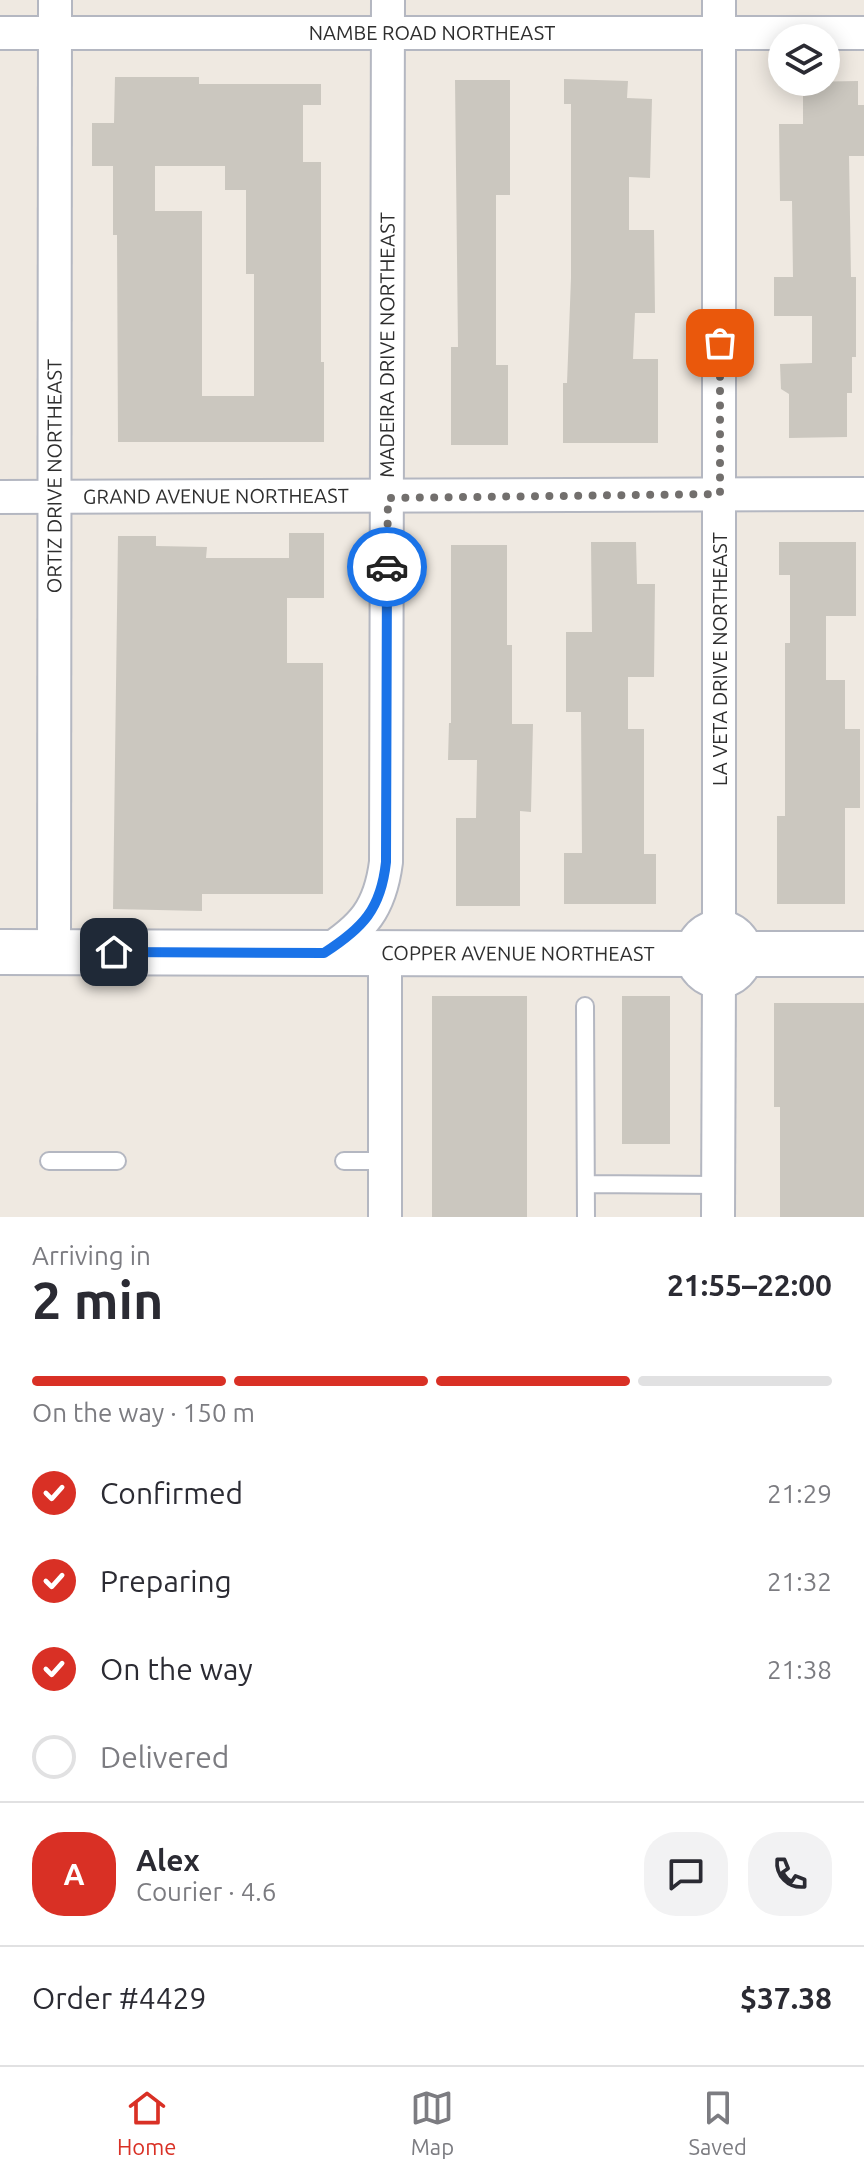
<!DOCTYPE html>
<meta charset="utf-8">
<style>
body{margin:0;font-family:Ubuntu,sans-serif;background:#f2f2f3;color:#2b2b33;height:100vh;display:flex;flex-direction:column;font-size:30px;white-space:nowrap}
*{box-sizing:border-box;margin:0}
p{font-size:26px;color:#7c7c81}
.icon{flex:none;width:44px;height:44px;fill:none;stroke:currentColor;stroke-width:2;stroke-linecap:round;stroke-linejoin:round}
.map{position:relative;height:1217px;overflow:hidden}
.panel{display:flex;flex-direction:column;background:#fff;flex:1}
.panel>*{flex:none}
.fabs{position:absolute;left:768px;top:24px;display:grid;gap:16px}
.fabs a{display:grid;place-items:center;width:72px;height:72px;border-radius:50%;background:#fff;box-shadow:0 4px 20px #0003;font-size:40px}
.pin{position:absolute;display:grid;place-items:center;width:68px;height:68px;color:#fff;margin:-34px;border-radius:16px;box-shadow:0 4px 12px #0006}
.courier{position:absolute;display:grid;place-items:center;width:80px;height:80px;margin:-40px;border:6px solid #1a73e8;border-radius:50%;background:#fff;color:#222;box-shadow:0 2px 10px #0007}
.summary em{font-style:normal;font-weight:700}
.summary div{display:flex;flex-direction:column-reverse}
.summary{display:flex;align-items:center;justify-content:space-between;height:136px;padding:0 32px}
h1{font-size:52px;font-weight:700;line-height:60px}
.bar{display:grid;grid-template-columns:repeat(4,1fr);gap:12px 8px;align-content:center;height:96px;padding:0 32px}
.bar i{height:10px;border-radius:6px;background:#e1e1e2}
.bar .on{background:#d93025}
.bar p{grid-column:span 4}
.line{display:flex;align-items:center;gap:20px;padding:0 32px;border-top:2px solid #e1e1e2}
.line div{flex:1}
.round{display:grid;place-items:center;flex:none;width:84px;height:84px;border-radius:32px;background:#f2f2f3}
ol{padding:0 32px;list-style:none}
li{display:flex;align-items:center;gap:24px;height:88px}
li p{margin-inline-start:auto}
li .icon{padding:8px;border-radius:50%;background:#d93025;color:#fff;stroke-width:4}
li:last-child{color:#7c7c81}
li i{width:44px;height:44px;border:4px solid #e1e1e2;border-radius:50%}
.tabs{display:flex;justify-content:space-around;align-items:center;height:112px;border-top:2px solid #e1e1e2;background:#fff;font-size:22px;color:#7c7c81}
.tabs a{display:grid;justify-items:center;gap:4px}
.tabs .on{color:#d93025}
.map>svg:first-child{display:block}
.building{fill:#cbc7bf;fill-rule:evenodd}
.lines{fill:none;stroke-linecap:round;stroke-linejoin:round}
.lane-casing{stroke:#b4b7c1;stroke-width:20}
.street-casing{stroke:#b4b7c1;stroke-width:36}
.secondary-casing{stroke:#b4b7c1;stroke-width:48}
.lane{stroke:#fff;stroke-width:16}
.street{stroke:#fff;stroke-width:32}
.secondary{stroke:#fff;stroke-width:44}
.done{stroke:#726f6d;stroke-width:8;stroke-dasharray:0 14.4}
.route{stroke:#1a73e8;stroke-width:10}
.labels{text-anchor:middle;stroke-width:8;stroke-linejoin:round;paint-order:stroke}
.street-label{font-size:20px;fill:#2e2e2e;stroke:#fff}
</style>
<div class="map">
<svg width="864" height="1217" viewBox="0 0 864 1217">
<rect width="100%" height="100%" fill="#efe9e1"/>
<path class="building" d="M 115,77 L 199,77 L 199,84 L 321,84 L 321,105 L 303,105 L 303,162 L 321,162 L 321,362 L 324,362 L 324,442 L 118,442 L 117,235 L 113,235 L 113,166 L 92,166 L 92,123 L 114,123 ZM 155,166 L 225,166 L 225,190 L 246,190 L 246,274 L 254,274 L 254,396 L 202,396 L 202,211 L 155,211 Z
M 564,79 L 628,81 L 627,98 L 652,99 L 650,178 L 629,177 L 629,230 L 654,230 L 655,313 L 635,313 L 633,359 L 658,359 L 658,443 L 563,443 L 563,383 L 567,383 L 571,278 L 571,104 L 564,104 Z
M 455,80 L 510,80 L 510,195 L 496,195 L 496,365 L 508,365 L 508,445 L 451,445 L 451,347 L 458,347 Z
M 858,81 L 858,105 L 864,105 L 864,156 L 849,156 L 851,277 L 856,277 L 856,357 L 852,357 L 852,393 L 847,393 L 847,437 L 789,438 L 789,394 L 781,389 L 780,364 L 812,363 L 812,316 L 774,316 L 774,277 L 793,277 L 792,201 L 780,201 L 779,124 L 803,124 L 803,82 Z
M 289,533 L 324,533 L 324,598 L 287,598 L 287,663 L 323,663 L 323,894 L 202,894 L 202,911 L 113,909 L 118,536 L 156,536 L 156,546 L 207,547 L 206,558 L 289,558 Z
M 591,542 L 636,542 L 637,584 L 655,584 L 654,677 L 628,677 L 628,729 L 644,729 L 644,854 L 656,854 L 656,904 L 564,904 L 564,853 L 582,853 L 581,712 L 566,712 L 566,632 L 592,632 Z
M 779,542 L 856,542 L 856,616 L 826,616 L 826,680 L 845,680 L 845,729 L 860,729 L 860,808 L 845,808 L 845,904 L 777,904 L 777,816 L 785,816 L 785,643 L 790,643 L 790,575 L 779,575 Z
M 451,545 L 507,545 L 507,645 L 512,645 L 512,724 L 533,724 L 531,812 L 520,811 L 520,906 L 456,906 L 456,818 L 476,818 L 477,760 L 448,760 L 449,723 L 451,723 Z
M 432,996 L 527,996 L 527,1217 L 432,1217 Z
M 622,996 L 670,996 L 670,1144 L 622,1144 Z
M 774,1003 L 864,1003 L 864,1217 L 780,1217 L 780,1107 L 774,1107 Z"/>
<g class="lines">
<defs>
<path id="lane" d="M 585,1006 L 586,1217
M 49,1161 L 117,1161
M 344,1161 L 385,1161
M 587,1184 L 718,1185"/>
<g id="street">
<path d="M 719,0 L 719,933"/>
<path id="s1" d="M 0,33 L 864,33"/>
<path id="s2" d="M 0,497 L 864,494"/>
<path id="s3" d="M 54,952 L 55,0"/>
<path id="s4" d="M 324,953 C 363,928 380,909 386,862 L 388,0"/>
<path d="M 385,953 L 385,1217"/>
<path d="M 718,1217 L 719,975"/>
</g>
<g id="secondary">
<circle cx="719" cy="954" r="21"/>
<path id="s5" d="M 0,952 L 698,954"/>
<path d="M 740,954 L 864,954"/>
</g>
</defs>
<use href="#lane" class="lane-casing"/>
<use href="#street" class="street-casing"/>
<use href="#secondary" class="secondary-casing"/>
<use href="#lane" class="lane"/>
<use href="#street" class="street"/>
<use href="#secondary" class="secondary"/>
</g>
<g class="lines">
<path class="done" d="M 387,567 L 388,498 L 720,494 L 720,343"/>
<path class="route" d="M 114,952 L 324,953 C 363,928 381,909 386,862 L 387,567"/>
</g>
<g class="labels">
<g class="street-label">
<text dy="7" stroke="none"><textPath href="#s1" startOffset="432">NAMBE ROAD NORTHEAST</textPath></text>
<text dy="7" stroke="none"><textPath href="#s4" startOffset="632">MADEIRA DRIVE NORTHEAST</textPath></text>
<text dy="7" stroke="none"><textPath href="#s3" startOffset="476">ORTIZ DRIVE NORTHEAST</textPath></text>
<text dy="7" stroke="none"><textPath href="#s2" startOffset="216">GRAND AVENUE NORTHEAST</textPath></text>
<text transform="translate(720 659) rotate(-90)" y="7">LA VETA DRIVE NORTHEAST</text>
<text dy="7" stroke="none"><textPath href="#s5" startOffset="518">COPPER AVENUE NORTHEAST</textPath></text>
</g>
</g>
</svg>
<div class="fabs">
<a><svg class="icon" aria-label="layers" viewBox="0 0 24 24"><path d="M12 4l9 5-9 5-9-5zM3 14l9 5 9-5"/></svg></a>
</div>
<div class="pin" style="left:720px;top:343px;background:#ea580c"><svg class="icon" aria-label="bag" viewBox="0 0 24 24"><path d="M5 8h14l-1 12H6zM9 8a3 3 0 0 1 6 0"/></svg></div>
<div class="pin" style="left:114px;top:952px;background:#1f2937"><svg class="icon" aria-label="home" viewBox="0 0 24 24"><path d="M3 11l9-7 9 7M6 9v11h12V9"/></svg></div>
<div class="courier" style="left:387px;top:567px"><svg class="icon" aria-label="car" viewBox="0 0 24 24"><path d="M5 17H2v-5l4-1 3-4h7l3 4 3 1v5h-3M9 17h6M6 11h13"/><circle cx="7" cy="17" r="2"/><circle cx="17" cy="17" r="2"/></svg></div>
</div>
<section class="panel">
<div class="summary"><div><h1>2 min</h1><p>Arriving in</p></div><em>21:55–22:00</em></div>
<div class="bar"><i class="on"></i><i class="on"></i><i class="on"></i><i></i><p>On the way · 150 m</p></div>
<ol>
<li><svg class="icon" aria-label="check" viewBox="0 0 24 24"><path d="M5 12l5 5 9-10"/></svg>Confirmed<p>21:29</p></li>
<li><svg class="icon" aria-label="check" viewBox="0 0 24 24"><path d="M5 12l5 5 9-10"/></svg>Preparing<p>21:32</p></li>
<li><svg class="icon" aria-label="check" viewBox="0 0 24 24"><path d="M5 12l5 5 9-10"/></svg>On the way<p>21:38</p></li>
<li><i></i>Delivered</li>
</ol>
<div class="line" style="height:144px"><b class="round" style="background:#d93025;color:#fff">A</b><div><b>Alex</b><p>Courier · 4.6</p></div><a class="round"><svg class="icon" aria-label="chat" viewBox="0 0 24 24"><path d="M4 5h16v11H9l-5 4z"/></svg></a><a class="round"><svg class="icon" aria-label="phone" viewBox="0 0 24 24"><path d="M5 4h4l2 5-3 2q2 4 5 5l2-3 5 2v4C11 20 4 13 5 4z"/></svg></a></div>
<div class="line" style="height:104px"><div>Order #4429</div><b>$37.38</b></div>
</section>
<nav class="tabs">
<a class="on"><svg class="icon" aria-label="home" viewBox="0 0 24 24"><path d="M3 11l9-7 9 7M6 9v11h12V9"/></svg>Home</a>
<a><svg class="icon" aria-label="map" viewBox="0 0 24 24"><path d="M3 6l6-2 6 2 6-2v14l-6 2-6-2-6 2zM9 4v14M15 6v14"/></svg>Map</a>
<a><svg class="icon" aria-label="saved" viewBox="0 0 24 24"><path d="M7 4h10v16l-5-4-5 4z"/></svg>Saved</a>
</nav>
